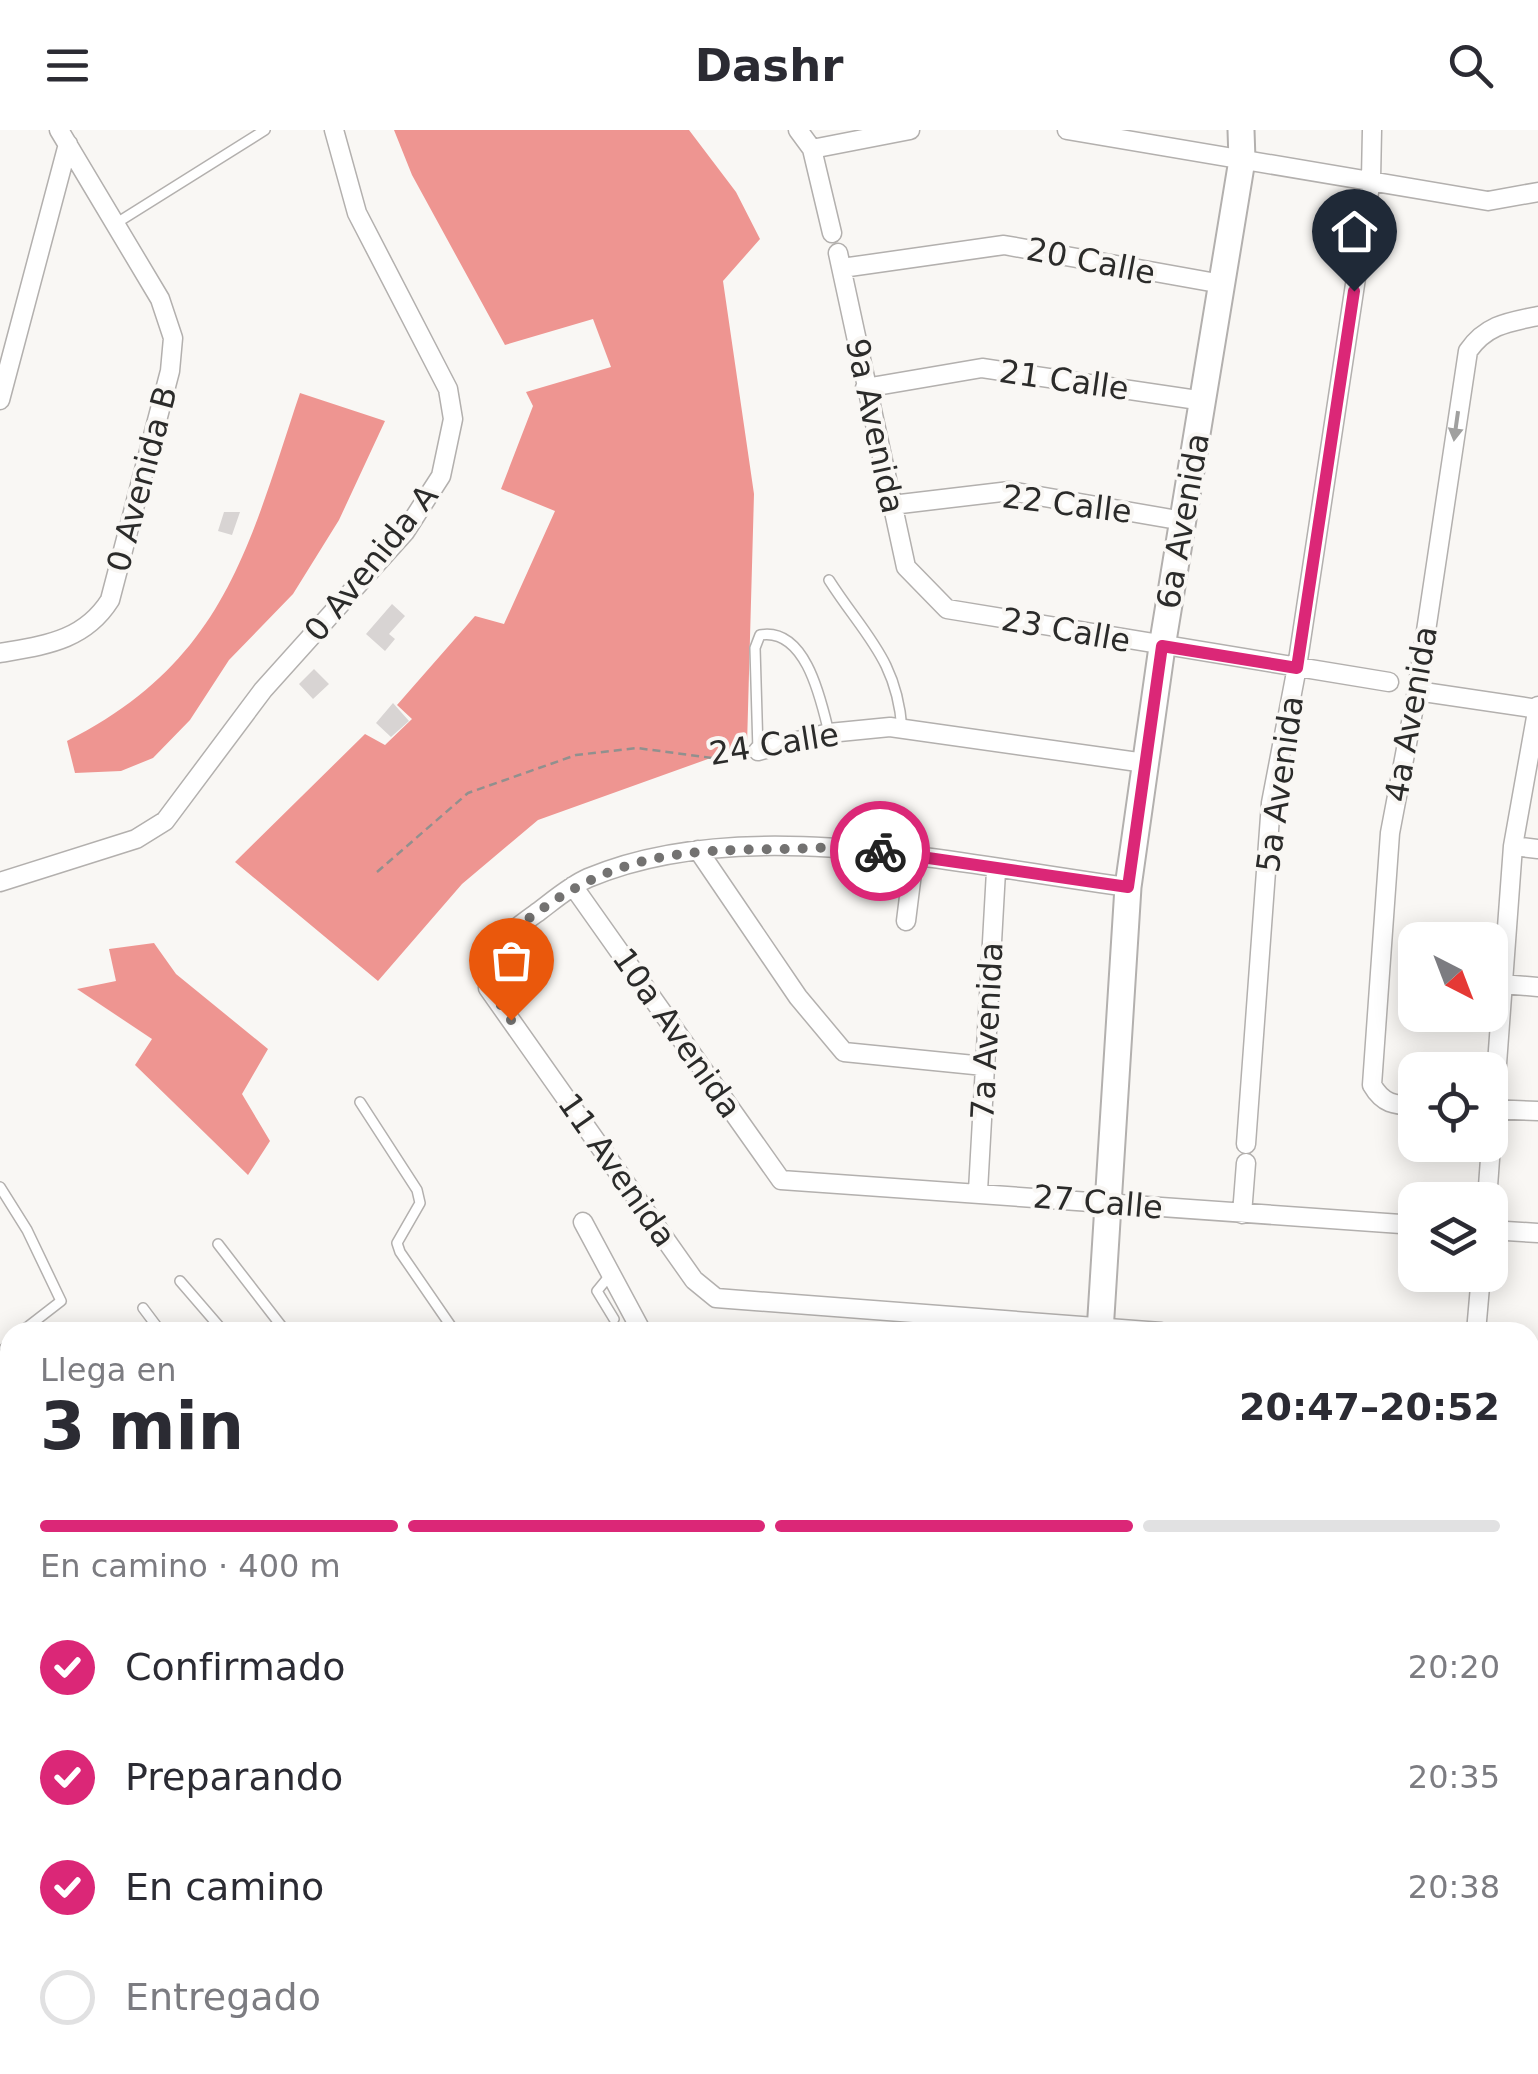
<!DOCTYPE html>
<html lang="es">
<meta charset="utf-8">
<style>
body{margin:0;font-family:"DejaVu Sans",sans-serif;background:#f7f7f7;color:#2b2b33;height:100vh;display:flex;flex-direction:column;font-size:38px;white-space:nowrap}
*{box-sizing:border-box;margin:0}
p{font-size:32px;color:#7c7c81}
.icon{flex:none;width:55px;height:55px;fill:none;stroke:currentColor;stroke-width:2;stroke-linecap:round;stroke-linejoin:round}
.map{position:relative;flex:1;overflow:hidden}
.sheet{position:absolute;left:0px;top:1192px;width:1540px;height:752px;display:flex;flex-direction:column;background:#fff;border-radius:30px 30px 0 0;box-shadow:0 5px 25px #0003}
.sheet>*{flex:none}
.needle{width:65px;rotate:138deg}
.tools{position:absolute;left:1398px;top:792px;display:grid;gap:20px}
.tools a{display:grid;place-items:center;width:110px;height:110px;border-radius:20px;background:#fff;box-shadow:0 5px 25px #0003;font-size:50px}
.pin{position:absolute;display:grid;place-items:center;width:85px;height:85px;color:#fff;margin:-102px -42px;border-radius:50% 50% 50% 0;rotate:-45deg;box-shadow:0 0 10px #0007}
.pin .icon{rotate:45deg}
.courier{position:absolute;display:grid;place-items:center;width:100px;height:100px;margin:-50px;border:8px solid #db2777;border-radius:50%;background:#fff;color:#222;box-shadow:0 2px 12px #0007}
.headline em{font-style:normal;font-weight:800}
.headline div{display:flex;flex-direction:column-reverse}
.headline{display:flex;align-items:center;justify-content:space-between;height:170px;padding:0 40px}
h1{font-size:65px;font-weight:800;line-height:75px}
.bar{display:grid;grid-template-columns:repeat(4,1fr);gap:15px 10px;align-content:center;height:120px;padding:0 40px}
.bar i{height:12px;border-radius:8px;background:#e1e1e2}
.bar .current{background:#db2777}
.bar p{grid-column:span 4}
ol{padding:0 40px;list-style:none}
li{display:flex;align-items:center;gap:30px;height:110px}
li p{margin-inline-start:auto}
li .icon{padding:10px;border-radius:50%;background:#db2777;color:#fff;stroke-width:4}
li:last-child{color:#7c7c81}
li i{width:55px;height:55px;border:5px solid #e1e1e2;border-radius:50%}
header{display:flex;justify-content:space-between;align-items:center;height:130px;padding:0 40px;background:#fff;font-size:45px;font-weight:800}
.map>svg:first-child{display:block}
.forest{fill:#ee9591}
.building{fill:#d8d4d3}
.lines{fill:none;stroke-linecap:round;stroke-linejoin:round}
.lane-casing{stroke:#b3b0ae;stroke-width:12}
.street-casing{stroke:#b3b0ae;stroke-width:21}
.secondary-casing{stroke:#b3b0ae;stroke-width:29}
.path{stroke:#91908e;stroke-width:2.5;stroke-dasharray:8 5;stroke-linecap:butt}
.lane{stroke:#fff;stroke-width:9}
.street{stroke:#fff;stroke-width:18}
.secondary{stroke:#fff;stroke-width:25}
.oneway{fill:#a0a09f}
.done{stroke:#737271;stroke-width:10;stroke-dasharray:0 18}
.route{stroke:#db2777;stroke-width:12}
.labels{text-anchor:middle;stroke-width:8;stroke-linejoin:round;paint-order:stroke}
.street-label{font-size:32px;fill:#2b2b2a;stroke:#f9f7f4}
</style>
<header><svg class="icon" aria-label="menu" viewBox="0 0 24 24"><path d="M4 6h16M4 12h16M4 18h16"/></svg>Dashr<svg class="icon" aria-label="search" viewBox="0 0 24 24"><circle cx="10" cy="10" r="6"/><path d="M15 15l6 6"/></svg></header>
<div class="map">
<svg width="1538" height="1944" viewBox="0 0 1538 1944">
<rect width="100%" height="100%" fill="#f9f7f4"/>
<path class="forest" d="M 394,0 L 689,0 L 736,62 L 760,109 L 723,151 L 754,364 L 747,615 L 538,690 L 462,754 L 378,851 L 235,732 L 365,604 L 385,615 L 412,589 L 397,575 L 475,486 L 504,494 L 555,381 L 501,359 L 533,276 L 526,262 L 611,237 L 593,189 L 505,215 L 412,45 Z
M 300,263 L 385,291 L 339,390 L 293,464 L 229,530 L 190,590 L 153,628 L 121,641 L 75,643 L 67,611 C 225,531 248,418 300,263 Z
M 154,813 L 176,844 L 268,919 L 242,964 L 270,1011 L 248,1045 L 135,935 L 152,909 L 77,859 L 116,851 L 109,819 Z"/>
<path class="building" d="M 224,382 L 240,382 L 232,405 L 218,401 Z
M 392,474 L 405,486 L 389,504 L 395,509 L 385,521 L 366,504 Z
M 314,539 L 329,554 L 313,569 L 299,554 Z
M 393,573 L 409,591 L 391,607 L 376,593 Z"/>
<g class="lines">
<defs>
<path id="lane" d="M 115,94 L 265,0
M 829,450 C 864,505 897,529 902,599
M 758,621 L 755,518 L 760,505 C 806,497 821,570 829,603
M 360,972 L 417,1060 L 420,1073 L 397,1113 L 400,1122 L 455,1202
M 0,1057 L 27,1100 L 61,1171 L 21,1202
M 218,1114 L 286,1202
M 611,1144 L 597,1161 L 614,1189
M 180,1151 L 224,1202
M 143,1178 L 161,1202
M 10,1213 L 5,1218 L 10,1225
M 0,1393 L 10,1410
M 0,1505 L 10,1520
M 1530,1506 L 1538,1560"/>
<path id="street" d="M 798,0 L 812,19 L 832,103
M 1067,0 L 1488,71 L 1538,62
M 812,19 L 910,0
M 838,123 L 906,437 L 947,479 L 1389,552
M 842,138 L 1004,115 L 1222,154
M 865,258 L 982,238 L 1204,271
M 0,270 L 68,14
M 892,375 L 1010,361 L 1183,391
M 0,523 C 45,515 84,511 110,470 L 170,241 L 173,208 L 160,169 L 59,0
M 1417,561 L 1538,579
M 758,621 L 829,603 L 890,597 L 1145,633
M 1513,716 L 1538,719
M 698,720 L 798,867 L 844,922 L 984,936
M 0,752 L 136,709 L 165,691 L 263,560 L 405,402 L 441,346 L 453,289 L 448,259 L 357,83 L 334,0
M 573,756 L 781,1050 L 1415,1095
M 1128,757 C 963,736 746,681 588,748 C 570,756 554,770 538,782 C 506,805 488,817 488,858 L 694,1150 L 716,1168 L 1161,1202
M 906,791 L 914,727
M 1502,854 L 1538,857
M 1415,976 C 1394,975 1383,974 1372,955 L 1390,703 L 1417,561 L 1468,221 C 1486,195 1508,192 1538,186
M 1490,979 L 1538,981
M 1246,1014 L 1271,673 L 1297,537 L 1371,49 L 1372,0
M 978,1061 L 996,741
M 1487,1070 L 1513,716 L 1538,576
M 1242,1084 L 1246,1033
M 583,1092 L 642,1202
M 1490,1100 L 1538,1103
M 1476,1202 L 1481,1145
M 1530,1227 L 1538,1227
M 1530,1606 L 1538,1605
M 0,1910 L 10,1901
M 1529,1935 L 1531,1944
M 299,1944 L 318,1935
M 619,1944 L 654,1935"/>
<path id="secondary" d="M 1100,1202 L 1128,757 L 1162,517 L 1242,30 L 1241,0
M 1530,1353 L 1538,1354
M 0,1761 L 10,1765
M 1530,1829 L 1538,1829
M 197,1935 L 205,1944
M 1346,1944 L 1351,1935"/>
</defs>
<use href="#lane" class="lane-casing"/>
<use href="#street" class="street-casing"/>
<use href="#secondary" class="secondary-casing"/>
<path class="path" d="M 377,742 L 468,663 L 576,625 L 637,618 L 720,629 L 743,624"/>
<use href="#lane" class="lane"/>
<use href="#street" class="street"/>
<use href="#secondary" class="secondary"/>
</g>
<defs><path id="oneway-solid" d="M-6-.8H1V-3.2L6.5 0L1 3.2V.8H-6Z" transform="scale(2.5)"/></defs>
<use class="oneway" href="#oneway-solid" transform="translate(1456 296) rotate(98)"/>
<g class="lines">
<path class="done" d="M 511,890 C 473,837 481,823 532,786 C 619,722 683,720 787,719 C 818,718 850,715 880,721"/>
<path class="route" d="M 880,721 L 1128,757 L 1162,516 L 1297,538 L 1354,161"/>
</g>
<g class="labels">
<g class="street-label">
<text transform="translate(1091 131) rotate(11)" y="11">20 Calle</text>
<text transform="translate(1064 250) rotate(8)" y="11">21 Calle</text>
<text transform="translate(875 296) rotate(78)" y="11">9a Avenida</text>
<text transform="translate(142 349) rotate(-75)" y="11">0 Avenida B</text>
<text transform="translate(1067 374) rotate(7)" y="11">22 Calle</text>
<text transform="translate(1183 391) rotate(-80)" y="11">6a Avenida</text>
<text transform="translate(371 433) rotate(-51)" y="11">0 Avenida A</text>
<text transform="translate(1066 500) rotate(10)" y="11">23 Calle</text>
<text transform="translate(1411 584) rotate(-80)" y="11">4a Avenida</text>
<text transform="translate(774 614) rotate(-9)" y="11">24 Calle</text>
<text transform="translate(1280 654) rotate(-82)" y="11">5a Avenida</text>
<text transform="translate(987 901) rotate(-87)" y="11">7a Avenida</text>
<text transform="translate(677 903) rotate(55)" y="11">10a Avenida</text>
<text transform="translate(617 1040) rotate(55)" y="11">11 Avenida</text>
<text transform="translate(1098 1072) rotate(5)" y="11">27 Calle</text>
</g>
</g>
</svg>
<div class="tools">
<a><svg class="needle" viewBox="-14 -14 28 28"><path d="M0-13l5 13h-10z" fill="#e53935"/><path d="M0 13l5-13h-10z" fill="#7c7c81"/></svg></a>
<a><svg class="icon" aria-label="locate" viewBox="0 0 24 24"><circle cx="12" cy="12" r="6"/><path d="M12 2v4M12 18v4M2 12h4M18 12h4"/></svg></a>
<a><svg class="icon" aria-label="layers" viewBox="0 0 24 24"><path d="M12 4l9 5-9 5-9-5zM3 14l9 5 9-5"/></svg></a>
</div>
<div class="pin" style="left:511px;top:890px;background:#ea580c"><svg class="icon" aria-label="bag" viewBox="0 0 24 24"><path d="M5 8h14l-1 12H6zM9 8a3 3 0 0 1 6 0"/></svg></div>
<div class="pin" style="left:1354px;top:161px;background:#1f2937"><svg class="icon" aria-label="home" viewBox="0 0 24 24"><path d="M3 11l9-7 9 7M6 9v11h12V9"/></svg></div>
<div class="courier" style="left:880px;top:721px"><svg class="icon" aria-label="bike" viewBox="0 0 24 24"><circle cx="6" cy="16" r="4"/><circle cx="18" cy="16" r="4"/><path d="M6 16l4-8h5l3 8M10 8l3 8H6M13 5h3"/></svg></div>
<section class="sheet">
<div class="headline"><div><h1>3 min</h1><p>Llega en</p></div><em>20:47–20:52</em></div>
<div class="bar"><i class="current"></i><i class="current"></i><i class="current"></i><i></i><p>En camino · 400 m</p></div>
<ol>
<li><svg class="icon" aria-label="check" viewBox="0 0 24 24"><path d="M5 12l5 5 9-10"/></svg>Confirmado<p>20:20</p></li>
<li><svg class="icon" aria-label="check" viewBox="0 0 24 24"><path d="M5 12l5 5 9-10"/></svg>Preparando<p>20:35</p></li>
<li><svg class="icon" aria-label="check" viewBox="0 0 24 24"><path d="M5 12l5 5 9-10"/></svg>En camino<p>20:38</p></li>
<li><i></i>Entregado</li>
</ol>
</section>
</div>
